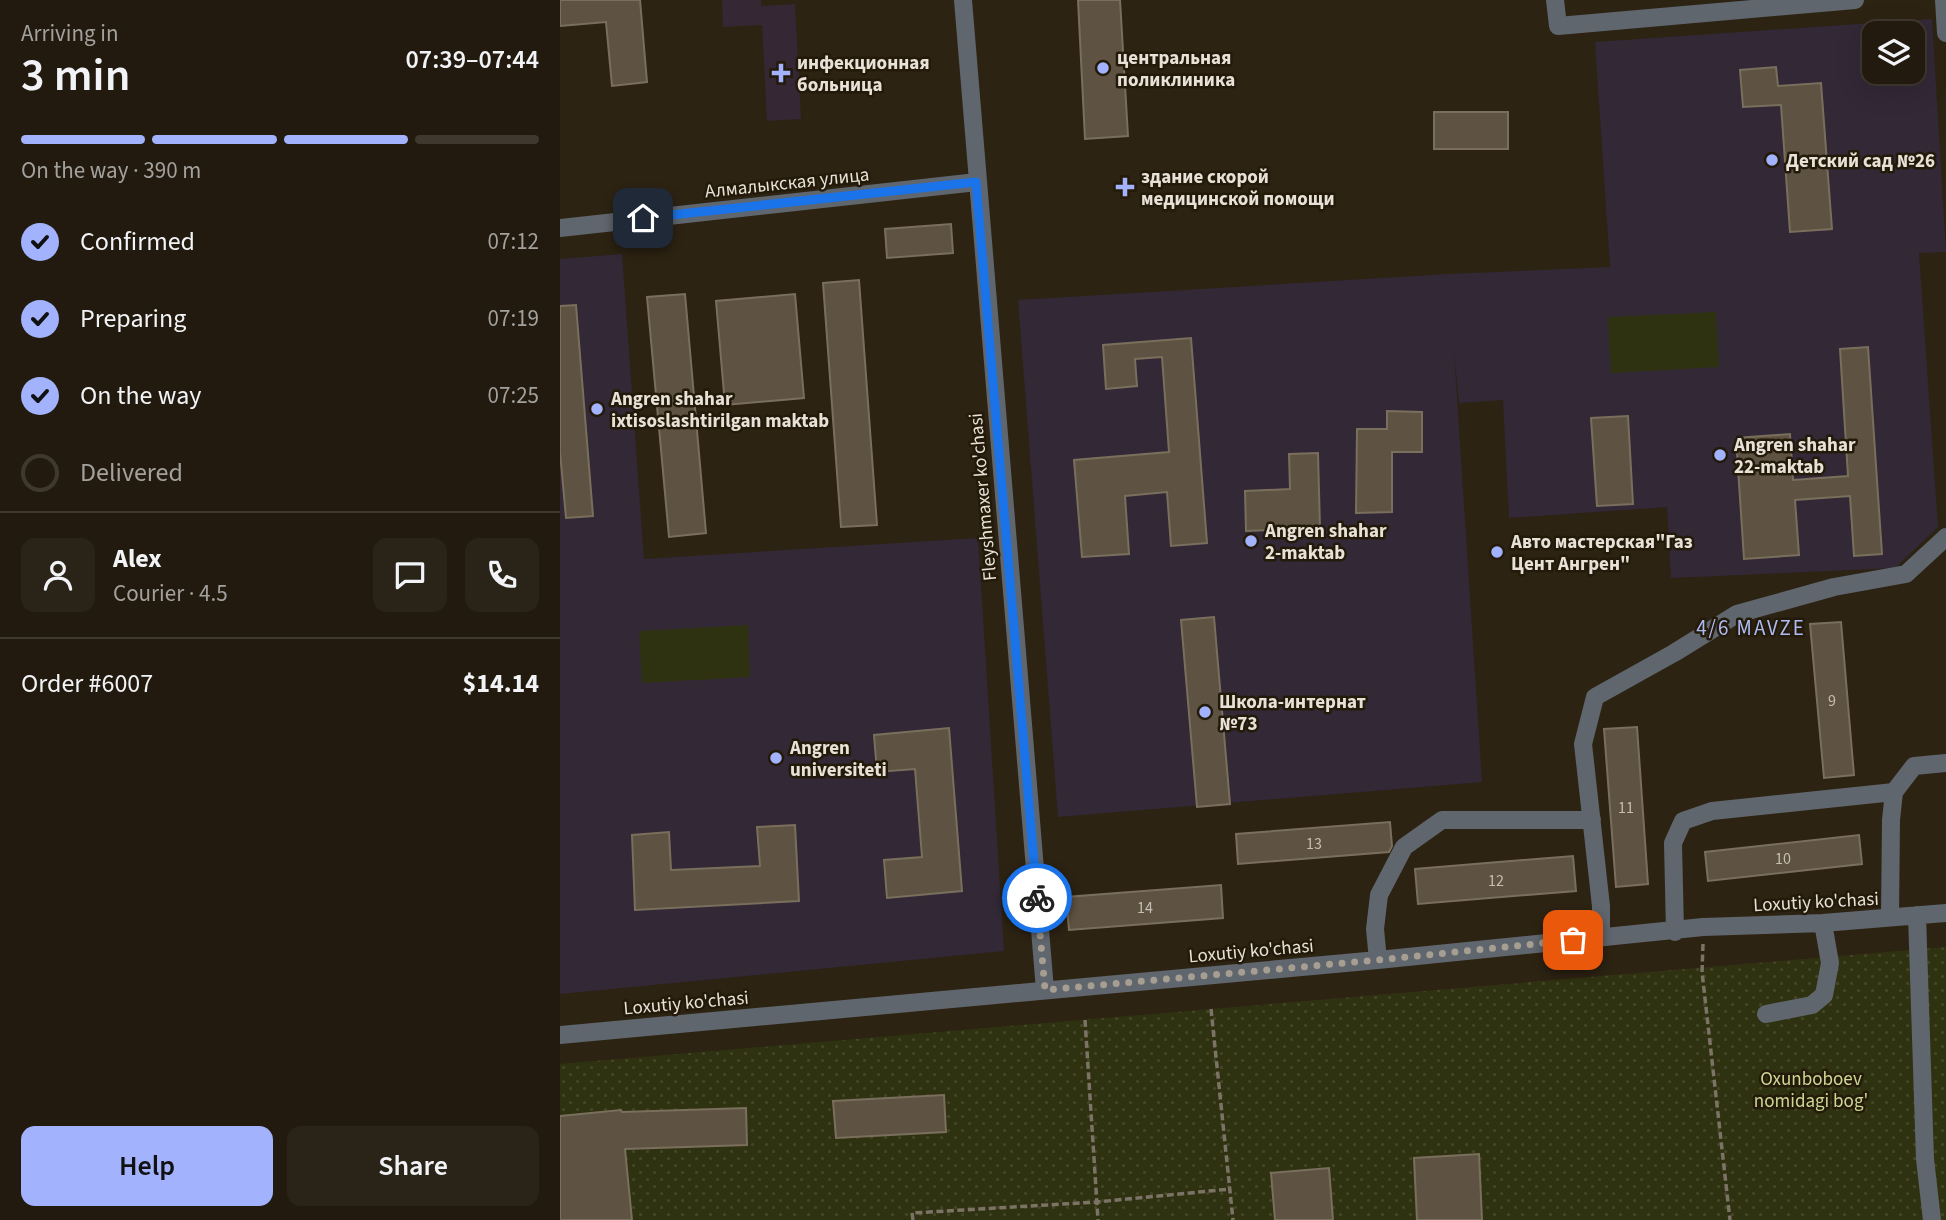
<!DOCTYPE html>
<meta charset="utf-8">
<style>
body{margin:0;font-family:"Source Sans 3",sans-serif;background:#2a2317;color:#f1f3f6;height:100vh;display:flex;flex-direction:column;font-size:26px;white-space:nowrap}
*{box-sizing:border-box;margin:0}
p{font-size:23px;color:#a2a19e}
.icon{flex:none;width:38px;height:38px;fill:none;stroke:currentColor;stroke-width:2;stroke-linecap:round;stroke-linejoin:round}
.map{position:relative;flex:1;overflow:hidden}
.sheet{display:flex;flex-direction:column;background:#221a0e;width:560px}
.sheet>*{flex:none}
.buttons{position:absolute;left:1302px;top:21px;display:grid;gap:14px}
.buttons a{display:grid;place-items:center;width:63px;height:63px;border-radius:14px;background:#221a0e;box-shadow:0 7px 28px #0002,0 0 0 2px #3f382e;font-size:35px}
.pin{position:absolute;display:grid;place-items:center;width:60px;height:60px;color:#fff;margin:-30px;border-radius:14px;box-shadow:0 4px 10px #0006}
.courier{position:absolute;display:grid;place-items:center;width:70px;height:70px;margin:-35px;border:5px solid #1a73e8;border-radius:50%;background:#fff;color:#222;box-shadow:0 2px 9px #0007}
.summary em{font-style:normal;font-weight:600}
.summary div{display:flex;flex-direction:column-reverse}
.summary{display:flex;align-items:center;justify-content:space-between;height:119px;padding:0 21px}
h1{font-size:46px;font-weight:600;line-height:52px}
.bar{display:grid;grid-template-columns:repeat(4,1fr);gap:10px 7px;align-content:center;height:84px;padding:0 21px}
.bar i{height:9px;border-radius:5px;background:#3f382e}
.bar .on{background:#a2b2fd}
.bar p{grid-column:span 4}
.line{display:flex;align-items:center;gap:18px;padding:0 21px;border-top:2px solid #3f382e}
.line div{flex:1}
.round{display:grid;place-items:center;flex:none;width:74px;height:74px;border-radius:14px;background:#2a2317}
ol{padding:0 21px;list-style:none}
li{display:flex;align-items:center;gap:21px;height:77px}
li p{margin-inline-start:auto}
li .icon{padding:7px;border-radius:50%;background:#a2b2fd;color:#111;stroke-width:4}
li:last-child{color:#a2a19e}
li i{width:38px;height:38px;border:4px solid #3f382e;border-radius:50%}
.primary-button{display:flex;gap:14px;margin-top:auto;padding:14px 21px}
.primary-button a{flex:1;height:80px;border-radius:14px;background:#a2b2fd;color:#111;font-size:28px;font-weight:600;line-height:80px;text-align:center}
.primary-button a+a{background:#2a2317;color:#f1f3f6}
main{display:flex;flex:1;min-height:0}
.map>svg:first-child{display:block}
.education{fill:#322836;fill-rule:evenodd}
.medical{fill:#352733}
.grass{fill:url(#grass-dots)}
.garden{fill:#2f3210}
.building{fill:#5e5342;stroke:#7a6e5c;stroke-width:2}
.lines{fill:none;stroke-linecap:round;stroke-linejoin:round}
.path{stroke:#7c7366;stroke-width:3.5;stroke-dasharray:7 3.5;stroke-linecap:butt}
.minor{stroke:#60666d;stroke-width:18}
.done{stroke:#a79e92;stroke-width:7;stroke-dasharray:0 12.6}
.route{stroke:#1a73e8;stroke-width:9}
.poi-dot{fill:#a2b2fd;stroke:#231a0a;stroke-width:2.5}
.labels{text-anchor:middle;stroke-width:5;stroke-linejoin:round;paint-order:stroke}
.number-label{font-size:16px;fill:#c6beb2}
.poi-label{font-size:19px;font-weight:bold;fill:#e8e1d7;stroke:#231a0a;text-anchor:start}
.street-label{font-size:19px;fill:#e8e1d7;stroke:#231a0a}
.park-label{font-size:19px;fill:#cdd693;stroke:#231a0a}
.neighbourhood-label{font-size:21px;letter-spacing:2px;fill:#aebbf3;stroke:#231a0a}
</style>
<main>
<section class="sheet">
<div class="summary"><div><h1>3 min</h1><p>Arriving in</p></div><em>07:39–07:44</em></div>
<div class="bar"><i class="on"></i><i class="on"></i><i class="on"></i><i></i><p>On the way · 390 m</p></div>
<ol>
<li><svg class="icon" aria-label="check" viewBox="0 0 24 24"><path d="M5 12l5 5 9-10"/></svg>Confirmed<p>07:12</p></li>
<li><svg class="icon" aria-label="check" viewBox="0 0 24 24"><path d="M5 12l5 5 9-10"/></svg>Preparing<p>07:19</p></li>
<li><svg class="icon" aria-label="check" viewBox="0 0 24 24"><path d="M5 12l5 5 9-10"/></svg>On the way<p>07:25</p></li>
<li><i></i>Delivered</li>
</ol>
<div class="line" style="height:126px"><a class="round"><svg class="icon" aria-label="person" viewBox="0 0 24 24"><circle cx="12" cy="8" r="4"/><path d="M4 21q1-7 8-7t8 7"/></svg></a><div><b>Alex</b><p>Courier · 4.5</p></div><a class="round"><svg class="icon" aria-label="chat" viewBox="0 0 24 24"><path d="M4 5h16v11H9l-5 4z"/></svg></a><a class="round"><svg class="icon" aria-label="phone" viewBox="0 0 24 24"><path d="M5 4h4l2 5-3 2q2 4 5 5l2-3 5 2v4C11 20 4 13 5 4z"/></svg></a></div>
<div class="line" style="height:91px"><div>Order #6007</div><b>$14.14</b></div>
<div class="primary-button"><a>Help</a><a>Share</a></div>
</section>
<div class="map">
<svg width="1386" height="1220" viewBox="0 0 1386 1220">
<defs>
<pattern id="grass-dots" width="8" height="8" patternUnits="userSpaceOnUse" patternTransform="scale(1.75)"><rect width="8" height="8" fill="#2f3210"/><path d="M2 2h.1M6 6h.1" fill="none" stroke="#434627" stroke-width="1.8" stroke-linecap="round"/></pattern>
</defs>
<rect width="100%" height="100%" fill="#2d2313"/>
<path class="education" d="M 1372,19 L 1386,252 L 1359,253 L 1378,527 L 1335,568 L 1111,578 L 1107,507 L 949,518 L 943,400 L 899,403 L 894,351 L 922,782 L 498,817 L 458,300 L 888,274 L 1050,267 L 1035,42 ZM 1314,33 L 1353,33 L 1353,72 L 1314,72 Z
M 62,254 L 84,559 L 418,538 L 444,951 L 0,994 L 0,259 Z"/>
<path class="medical" d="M 162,0 L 201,0 L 201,6 L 235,4 L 241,119 L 207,121 L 202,25 L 163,27 Z"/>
<path class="grass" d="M 1386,947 L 1386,1220 L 0,1220 L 0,1064 Z"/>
<path class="garden" d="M 1156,312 L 1159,367 L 1051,373 L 1048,317 Z
M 188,625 L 190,677 L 82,683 L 79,631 Z"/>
<path class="building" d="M 0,0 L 80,0 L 87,82 L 52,86 L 46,22 L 0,26 Z
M 518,0 L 560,0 L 568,136 L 525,139 Z
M 1216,67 L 1218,86 L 1261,83 L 1272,229 L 1230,232 L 1221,105 L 1183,107 L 1180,70 Z
M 874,112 L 948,112 L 948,149 L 874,149 Z
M 391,224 L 393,253 L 327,258 L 325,229 Z
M 299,280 L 317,525 L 281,527 L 263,283 Z
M 125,294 L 146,533 L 109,537 L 87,297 Z
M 235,294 L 244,398 L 165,405 L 156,301 Z
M 16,305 L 33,516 L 6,518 L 0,452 L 0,306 Z
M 631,338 L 647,543 L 611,546 L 607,492 L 565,496 L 569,554 L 522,557 L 514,460 L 609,452 L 602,357 L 575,359 L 577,386 L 546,389 L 543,345 Z
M 1308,347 L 1322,554 L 1294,556 L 1290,496 L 1235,500 L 1239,555 L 1184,559 L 1176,438 L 1230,434 L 1233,480 L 1288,476 L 1280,349 Z
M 827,411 L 862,412 L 862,452 L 832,452 L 832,512 L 796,513 L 797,429 L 827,429 Z
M 1068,416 L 1073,504 L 1037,506 L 1031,418 Z
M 758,453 L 760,528 L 686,531 L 685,491 L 730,489 L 729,454 Z
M 654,617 L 670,804 L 637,807 L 621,620 Z
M 1281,622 L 1294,775 L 1264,778 L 1250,624 Z
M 1077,727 L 1088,884 L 1056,887 L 1044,729 Z
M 389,728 L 402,891 L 327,898 L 324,860 L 362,857 L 355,769 L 317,772 L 314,735 Z
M 830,822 L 832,846 L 829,852 L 678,864 L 676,834 Z
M 235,825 L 239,901 L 75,910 L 72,835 L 109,832 L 111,870 L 200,866 L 197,827 Z
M 1299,835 L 1302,864 L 1148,881 L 1145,852 Z
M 1013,856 L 1016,891 L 858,904 L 855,869 Z
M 661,885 L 663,918 L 509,930 L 506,897 Z
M 384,1095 L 386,1132 L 276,1138 L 273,1101 Z
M 186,1108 L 187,1145 L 65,1149 L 72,1220 L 0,1220 L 0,1116 L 61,1110 L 62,1112 Z
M 919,1154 L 922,1220 L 857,1220 L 854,1158 Z
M 769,1168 L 773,1220 L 715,1220 L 711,1173 Z"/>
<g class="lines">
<path class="path" d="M 1143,944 L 1142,972 L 1170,1220
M 651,1009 L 673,1220
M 525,1020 L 538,1220
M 353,1220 L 352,1213 L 537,1202 L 670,1189"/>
<path class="minor" d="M 403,0 L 485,990
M 995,0 L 998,26 L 1295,0
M 1384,0 L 1386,33
M 0,228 L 417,182
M 1357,915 L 1365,1159 L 1372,1220
M 1330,917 L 1331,820 L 1334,792 L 1354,766 L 1386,763
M 1115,932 L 1113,843 L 1123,821 L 1152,811 L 1334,792
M 1041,937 L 1041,906 L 1023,744 L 1035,697 L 1114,653 L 1177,614 L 1274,587 L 1346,574 L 1386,537
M 818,960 L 815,929 L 819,895 L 844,847 L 882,820 L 1032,820
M 1206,1014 L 1252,1005 L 1264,995 L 1270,963 L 1263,923
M 0,1035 L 818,960 L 1143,927 L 1263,923 L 1386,913"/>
</g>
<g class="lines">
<path class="done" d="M 477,898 L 485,990 L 818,960 L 1013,940"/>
<path class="route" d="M 83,218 L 416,182 L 477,898"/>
</g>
<g class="poi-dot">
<circle cx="543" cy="68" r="7"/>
<path d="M217.5 62.5h7v7h7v7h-7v7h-7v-7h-7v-7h7z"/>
<circle cx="1212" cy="160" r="7"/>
<path d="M561.5 176.5h7v7h7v7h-7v7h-7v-7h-7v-7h7z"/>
<circle cx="37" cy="409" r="7"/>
<circle cx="1160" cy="455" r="7"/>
<circle cx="691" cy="541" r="7"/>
<circle cx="937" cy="552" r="7"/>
<circle cx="645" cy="712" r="7"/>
<circle cx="216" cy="758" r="7"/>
</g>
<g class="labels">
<g class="number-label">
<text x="1272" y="706">9</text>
<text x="1066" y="813">11</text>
<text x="754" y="849">13</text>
<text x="1223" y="864">10</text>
<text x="936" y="886">12</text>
<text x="585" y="913">14</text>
</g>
<g class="poi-label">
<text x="557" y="64">центральная<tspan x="557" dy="22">поликлиника</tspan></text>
<text x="237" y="69">инфекционная<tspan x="237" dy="22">больница</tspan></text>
<text x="1226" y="167">Детский сад №26</text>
<text x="581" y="183">здание скорой<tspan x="581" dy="22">медицинской помощи</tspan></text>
<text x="51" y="405">Angren shahar<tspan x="51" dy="22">ixtisoslashtirilgan maktab</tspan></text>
<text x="1174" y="451">Angren shahar<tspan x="1174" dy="22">22-maktab</tspan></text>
<text x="705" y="537">Angren shahar<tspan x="705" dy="22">2-maktab</tspan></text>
<text x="951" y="548">Авто мастерская"Газ<tspan x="951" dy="22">Цент Ангрен"</tspan></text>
<text x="659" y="708">Школа-интернат<tspan x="659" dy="22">№73</tspan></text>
<text x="230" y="754">Angren<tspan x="230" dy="22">universiteti</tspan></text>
</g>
<g class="street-label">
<text transform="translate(227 182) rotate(-6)" y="7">Алмалыкская улица</text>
<text transform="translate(422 497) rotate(-95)" y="7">Fleyshmaxer ko'chasi</text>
<text transform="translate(1256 901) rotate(-3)" y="7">Loxutiy ko'chasi</text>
<text transform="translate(691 950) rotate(-5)" y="7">Loxutiy ko'chasi</text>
<text transform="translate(126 1002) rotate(-5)" y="7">Loxutiy ko'chasi</text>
</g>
<g class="park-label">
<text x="1251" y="1085">Oxunboboev<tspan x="1251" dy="22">nomidagi bog'</tspan></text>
</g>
<g class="neighbourhood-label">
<text x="1191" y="635">4/6 MAVZE</text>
</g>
</g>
</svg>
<div class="buttons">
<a><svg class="icon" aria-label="layers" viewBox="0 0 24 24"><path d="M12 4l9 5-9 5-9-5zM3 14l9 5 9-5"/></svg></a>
</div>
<div class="pin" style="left:1013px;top:940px;background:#ea580c"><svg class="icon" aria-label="bag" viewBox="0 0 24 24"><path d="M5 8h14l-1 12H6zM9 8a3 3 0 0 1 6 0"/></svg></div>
<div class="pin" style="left:83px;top:218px;background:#1f2937"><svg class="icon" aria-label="home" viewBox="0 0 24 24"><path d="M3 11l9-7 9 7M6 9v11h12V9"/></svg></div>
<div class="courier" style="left:477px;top:898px"><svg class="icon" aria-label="bike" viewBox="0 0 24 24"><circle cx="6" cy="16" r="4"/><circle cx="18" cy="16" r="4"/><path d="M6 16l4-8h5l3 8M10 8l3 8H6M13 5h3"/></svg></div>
</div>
</main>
